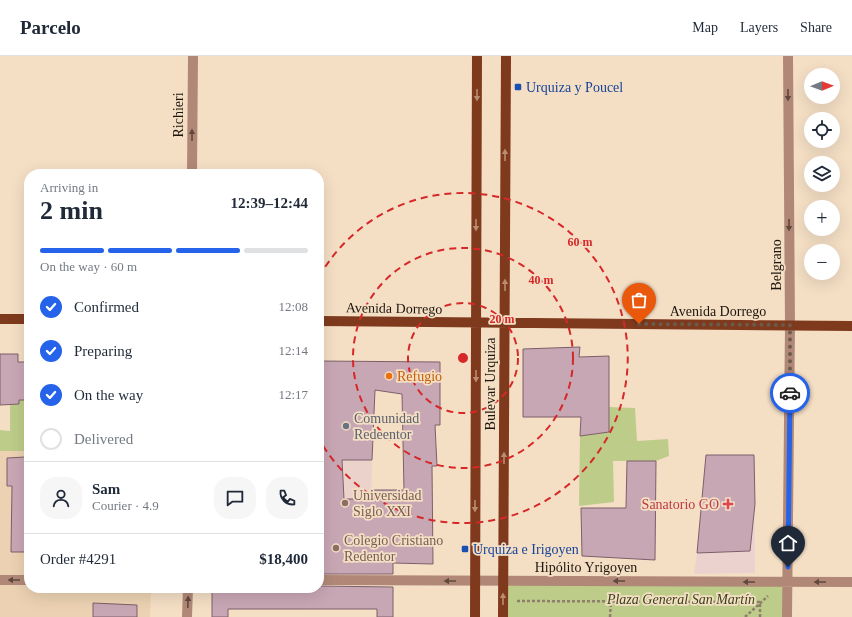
<!DOCTYPE html>
<meta charset="utf-8">
<style>
body{margin:0;font-family:Georgia,serif;background:#f6f6f7;color:#1f2937;height:100vh;display:flex;flex-direction:column;font-size:15px;white-space:nowrap}
*{box-sizing:border-box;margin:0}
p{font-size:13px;color:#747a83}
.icon{flex:none;width:22px;height:22px;fill:none;stroke:currentColor;stroke-width:2;stroke-linecap:round;stroke-linejoin:round}
.map{position:relative;flex:1;overflow:hidden}
.details{position:absolute;left:24px;top:113px;width:300px;height:424px;display:flex;flex-direction:column;background:#fff;border-radius:16px;box-shadow:0 4px 16px #0002}
.details>*{flex:none}
.needle{width:26px;rotate:89deg}
.buttons{position:absolute;left:804px;top:12px;display:grid;gap:8px}
.buttons a{display:grid;place-items:center;width:36px;height:36px;border-radius:50%;background:#fff;box-shadow:0 4px 16px #0002;font-size:20px}
.pin{position:absolute;display:grid;place-items:center;width:34px;height:34px;color:#fff;margin:-41px -17px;border-radius:50% 50% 50% 0;rotate:-45deg;box-shadow:0 0 4px #0007}
.pin .icon{rotate:45deg}
.courier{position:absolute;display:grid;place-items:center;width:40px;height:40px;margin:-20px;border:3px solid #2563eb;border-radius:50%;background:#fff;color:#222;box-shadow:0 1px 5px #0007}
.summary em{font-style:normal;font-weight:800}
.summary div{display:flex;flex-direction:column-reverse}
.summary{display:flex;align-items:center;justify-content:space-between;height:68px;padding:0 16px}
h1{font-size:26px;font-weight:800;line-height:30px}
.bar{display:grid;grid-template-columns:repeat(4,1fr);gap:6px 4px;align-content:center;height:48px;padding:0 16px}
.bar i{height:5px;border-radius:3px;background:#e0e1e3}
.bar .current{background:#2563eb}
.bar p{grid-column:span 4}
.line{display:flex;align-items:center;gap:10px;padding:0 16px;border-top:1px solid #e0e1e3}
.line div{flex:1}
.round{display:grid;place-items:center;flex:none;width:42px;height:42px;border-radius:16px;background:#f6f6f7}
ol{padding:0 16px;list-style:none}
li{display:flex;align-items:center;gap:12px;height:44px}
li p{margin-inline-start:auto}
li .icon{padding:4px;border-radius:50%;background:#2563eb;color:#fff;stroke-width:4}
li:last-child{color:#747a83}
li i{width:22px;height:22px;border:2px solid #e0e1e3;border-radius:50%}
header{display:flex;align-items:center;gap:24px;box-sizing:border-box;height:56px;padding:0 20px;background:#fff;border-bottom:1px solid #e0e1e3}
header strong{font-size:19px}
nav{display:flex;gap:22px;margin-inline-start:auto;font-size:14px}
.map>svg:first-child{display:block}
.built{fill:#ecd2b2}
.education{fill:#ebd3cb}
.medical{fill:#ecd2ce}
.green{fill:#bdcc89}
.building{fill:#c8a7b4;stroke:#7c5f6a;fill-rule:evenodd}
.lines{fill:none;stroke-linecap:round;stroke-linejoin:round}
.path{stroke:#8e7f6d;stroke-width:2.5;stroke-dasharray:3 2;stroke-linecap:butt}
.minor{stroke:#b18878;stroke-width:10}
.major{stroke:#7f3a1d;stroke-width:10}
.oneway{fill:#ba8c71}
.oneway2{fill:#60493d}
.done{stroke:#695c4d;stroke-width:4;stroke-dasharray:0 7.2}
.route{stroke:#2563eb;stroke-width:5}
.ring{fill:none;stroke:#d62828;stroke-width:2;stroke-dasharray:7 5}
.transit-dot{fill:#1a4fb4;stroke:#f4dfc5;stroke-width:1.5}
.food-dot{fill:#e8710a;stroke:#f4dfc5;stroke-width:1.5}
.worship-dot{fill:#6b7280;stroke:#f4dfc5;stroke-width:1.5}
.education-dot{fill:#8d6e63;stroke:#f4dfc5;stroke-width:1.5}
.health-dot{fill:#e0444e;stroke:#f4dfc5;stroke-width:1.5}
.labels{text-anchor:middle;stroke-width:3.5;stroke-linejoin:round;paint-order:stroke}
.transit-label{font-size:14px;fill:#164399;stroke:#f4dfc5;text-anchor:start}
.street-label{font-size:14px;fill:#1e160d;stroke:#f4dfc5}
.food-label{font-size:14px;fill:#c56008;stroke:#f4dfc5;text-anchor:start}
.worship-label{font-size:14px;fill:#5b616d;stroke:#f4dfc5;text-anchor:start}
.education-label{font-size:14px;fill:#785e54;stroke:#f4dfc5;text-anchor:start}
.health-label{font-size:14px;fill:#be3a42;stroke:#f4dfc5;text-anchor:end}
.park-label{font-size:14px;font-style:italic;fill:#384018;stroke:#f4dfc5}
.centre{fill:#d62828;stroke:#f4dfc5;stroke-width:2}
.ring-label{font-size:12px;text-anchor:middle;font-weight:bold;fill:#d62828;stroke:#f4dfc5;stroke-width:3.5;stroke-linejoin:round;paint-order:stroke}
</style>
<header>
<strong>Parcelo</strong>
<nav><a>Map</a><a>Layers</a><a>Share</a></nav>
</header>
<div class="map">
<svg width="852" height="561" viewBox="0 0 852 561">
<rect width="100%" height="100%" fill="#f4dfc5"/>
<path class="built" d="M 0,395 L 29,395 L 29,532 L 151,532 L 150,561 L 0,561 Z"/>
<path class="education" d="M 319,404 L 372,404 L 370,514 Z"/>
<path class="medical" d="M 706,399 L 754,399 L 755,517 L 694,518 L 697,497 Z"/>
<path class="green" d="M 19,344 L 29,344 L 29,395 L 0,395 L 0,374 L 10,375 L 10,349 L 19,348 Z
M 609,351 L 635,352 L 637,385 L 668,383 L 669,400 L 656,405 L 613,405 L 614,446 L 579,450 L 580,380 L 609,376 Z
M 503,525 L 788,526 L 787,561 L 503,561 Z"/>
<path class="building" d="M 580,291 L 579,301 L 609,300 L 609,376 L 580,380 L 581,361 L 523,361 L 523,293 Z
M 0,298 L 18,298 L 18,306 L 29,306 L 29,344 L 19,344 L 19,348 L 0,349 Z
M 319,305 L 440,306 L 440,369 L 435,369 L 437,410 L 432,410 L 433,508 L 393,507 L 393,518 L 319,518 ZM 375,334 L 402,338 L 404,434 L 371,434 L 371,443 L 344,443 L 342,404 L 372,404 Z
M 706,399 L 754,399 L 755,448 L 750,495 L 697,497 Z
M 25,401 L 27,446 L 29,446 L 29,496 L 11,496 L 12,430 L 7,430 L 7,402 Z
M 627,405 L 656,405 L 655,504 L 582,500 L 581,452 L 626,452 Z
M 319,530 L 393,531 L 393,561 L 377,561 L 377,553 L 228,553 L 228,561 L 212,561 L 212,533 L 319,533 Z
M 93,547 L 137,549 L 137,561 L 93,561 Z"/>
<g class="lines">
<path class="path" d="M 517,545 L 760,546 L 760,561
M 610,561 L 611,545
M 745,561 L 768,540"/>
<path class="minor" d="M 192,118 L 193,0
M 0,524 L 29,524
M 319,524 L 852,526
M 187,561 L 188,532
M 787,561 L 790,269 L 788,0"/>
<path class="major" d="M 0,263 L 29,263
M 319,265 L 852,270
M 475,561 L 477,0
M 503,561 L 506,0"/>
</g>
<defs><path id="oneway-solid" d="M-6-.8H1V-3.2L6.5 0L1 3.2V.8H-6Z"/></defs>
<g class="oneway">
<use href="#oneway-solid" transform="translate(477 39) rotate(90)"/>
<use href="#oneway-solid" transform="translate(505 99) rotate(-90)"/>
<use href="#oneway-solid" transform="translate(476 169) rotate(90)"/>
<use href="#oneway-solid" transform="translate(505 229) rotate(-90)"/>
<use href="#oneway-solid" transform="translate(476 320) rotate(90)"/>
<use href="#oneway-solid" transform="translate(504 402) rotate(-90)"/>
<use href="#oneway-solid" transform="translate(475 450) rotate(90)"/>
<use href="#oneway-solid" transform="translate(503 543) rotate(-90)"/>
</g>
<g class="oneway2">
<use href="#oneway-solid" transform="translate(788 39) rotate(90)"/>
<use href="#oneway-solid" transform="translate(192 79) rotate(-90)"/>
<use href="#oneway-solid" transform="translate(789 169) rotate(90)"/>
<use href="#oneway-solid" transform="translate(14 524) rotate(-180)"/>
<use href="#oneway-solid" transform="translate(450 525) rotate(-180)"/>
<use href="#oneway-solid" transform="translate(619 525) rotate(-180)"/>
<use href="#oneway-solid" transform="translate(749 526) rotate(-180)"/>
<use href="#oneway-solid" transform="translate(820 526) rotate(-180)"/>
<use href="#oneway-solid" transform="translate(188 546) rotate(-88)"/>
</g>
<g class="lines">
<path class="done" d="M 639,268 L 790,269 L 790,337"/>
<path class="route" d="M 788,511 L 790,337"/>
</g>
<g class="ring">
<circle cx="463" cy="302" r="55"/>
<circle cx="463" cy="302" r="110"/>
<path d="M319 221A165 165 0 1 1 319 383"/>
</g>
<g class="transit-dot">
<rect x="514" y="27" width="8" height="8" rx="2"/>
<rect x="461" y="489" width="8" height="8" rx="2"/>
</g>
<circle class="food-dot" cx="389" cy="320" r="4"/>
<circle class="worship-dot" cx="346" cy="370" r="4"/>
<g class="education-dot">
<circle cx="345" cy="447" r="4"/>
<circle cx="336" cy="492" r="4"/>
</g>
<path class="health-dot" d="M726 442h4v4h4v4h-4v4h-4v-4h-4v-4h4z"/>
<g class="labels">
<g class="transit-label">
<text x="526" y="36">Urquiza y Poucel</text>
<text x="473" y="498">Urquiza e Irigoyen</text>
</g>
<g class="street-label">
<text transform="translate(178 59) rotate(-90)" y="5">Richieri</text>
<text transform="translate(776 209) rotate(-90)" y="5">Belgrano</text>
<text transform="translate(394 252) rotate(1)" y="5">Avenida Dorrego</text>
<text x="718" y="260">Avenida Dorrego</text>
<text transform="translate(490 328) rotate(-90)" y="5">Bulevar Urquiza</text>
<text x="586" y="516">Hipólito Yrigoyen</text>
</g>
<g class="food-label">
<text x="397" y="325">Refugio</text>
</g>
<g class="worship-label">
<text x="354" y="367">Comunidad<tspan x="354" dy="16">Redeentor</tspan></text>
</g>
<g class="education-label">
<text x="353" y="444">Universidad<tspan x="353" dy="16">Siglo XXI</tspan></text>
<text x="344" y="489">Colegio Cristiano<tspan x="344" dy="16">Redentor</tspan></text>
</g>
<g class="health-label">
<text x="719" y="453">Sanatorio GO</text>
</g>
<g class="park-label">
<text x="681" y="548">Plaza General San Martín</text>
</g>
</g>
<circle cx="463" cy="302" r="6" class="centre"/>
<g class="ring-label">
<text x="580" y="190">60 m</text>
<text x="541" y="228">40 m</text>
<text x="502" y="267">20 m</text>
</g>
</svg>
<div class="buttons">
<a><svg class="needle" viewBox="-14 -14 28 28"><path d="M0-13l5 13h-10z" fill="#e53935"/><path d="M0 13l5-13h-10z" fill="#747a83"/></svg></a>
<a><svg class="icon" aria-label="locate" viewBox="0 0 24 24"><circle cx="12" cy="12" r="6"/><path d="M12 2v4M12 18v4M2 12h4M18 12h4"/></svg></a>
<a><svg class="icon" aria-label="layers" viewBox="0 0 24 24"><path d="M12 4l9 5-9 5-9-5zM3 14l9 5 9-5"/></svg></a>
<a>+</a>
<a>−</a>
</div>
<div class="pin" style="left:639px;top:268px;background:#ea580c"><svg class="icon" aria-label="bag" viewBox="0 0 24 24"><path d="M5 8h14l-1 12H6zM9 8a3 3 0 0 1 6 0"/></svg></div>
<div class="pin" style="left:788px;top:511px;background:#1f2937"><svg class="icon" aria-label="home" viewBox="0 0 24 24"><path d="M3 11l9-7 9 7M6 9v11h12V9"/></svg></div>
<div class="courier" style="left:790px;top:337px"><svg class="icon" aria-label="car" viewBox="0 0 24 24"><path d="M5 17H2v-5l4-1 3-4h7l3 4 3 1v5h-3M9 17h6M6 11h13"/><circle cx="7" cy="17" r="2"/><circle cx="17" cy="17" r="2"/></svg></div>
<section class="details">
<div class="summary"><div><h1>2 min</h1><p>Arriving in</p></div><em>12:39–12:44</em></div>
<div class="bar"><i class="current"></i><i class="current"></i><i class="current"></i><i></i><p>On the way · 60 m</p></div>
<ol>
<li><svg class="icon" aria-label="check" viewBox="0 0 24 24"><path d="M5 12l5 5 9-10"/></svg>Confirmed<p>12:08</p></li>
<li><svg class="icon" aria-label="check" viewBox="0 0 24 24"><path d="M5 12l5 5 9-10"/></svg>Preparing<p>12:14</p></li>
<li><svg class="icon" aria-label="check" viewBox="0 0 24 24"><path d="M5 12l5 5 9-10"/></svg>On the way<p>12:17</p></li>
<li><i></i>Delivered</li>
</ol>
<div class="line" style="height:72px"><a class="round"><svg class="icon" aria-label="person" viewBox="0 0 24 24"><circle cx="12" cy="8" r="4"/><path d="M4 21q1-7 8-7t8 7"/></svg></a><div><b>Sam</b><p>Courier · 4.9</p></div><a class="round"><svg class="icon" aria-label="chat" viewBox="0 0 24 24"><path d="M4 5h16v11H9l-5 4z"/></svg></a><a class="round"><svg class="icon" aria-label="phone" viewBox="0 0 24 24"><path d="M5 4h4l2 5-3 2q2 4 5 5l2-3 5 2v4C11 20 4 13 5 4z"/></svg></a></div>
<div class="line" style="height:52px"><div>Order #4291</div><b>$18,400</b></div>
</section>
</div>
